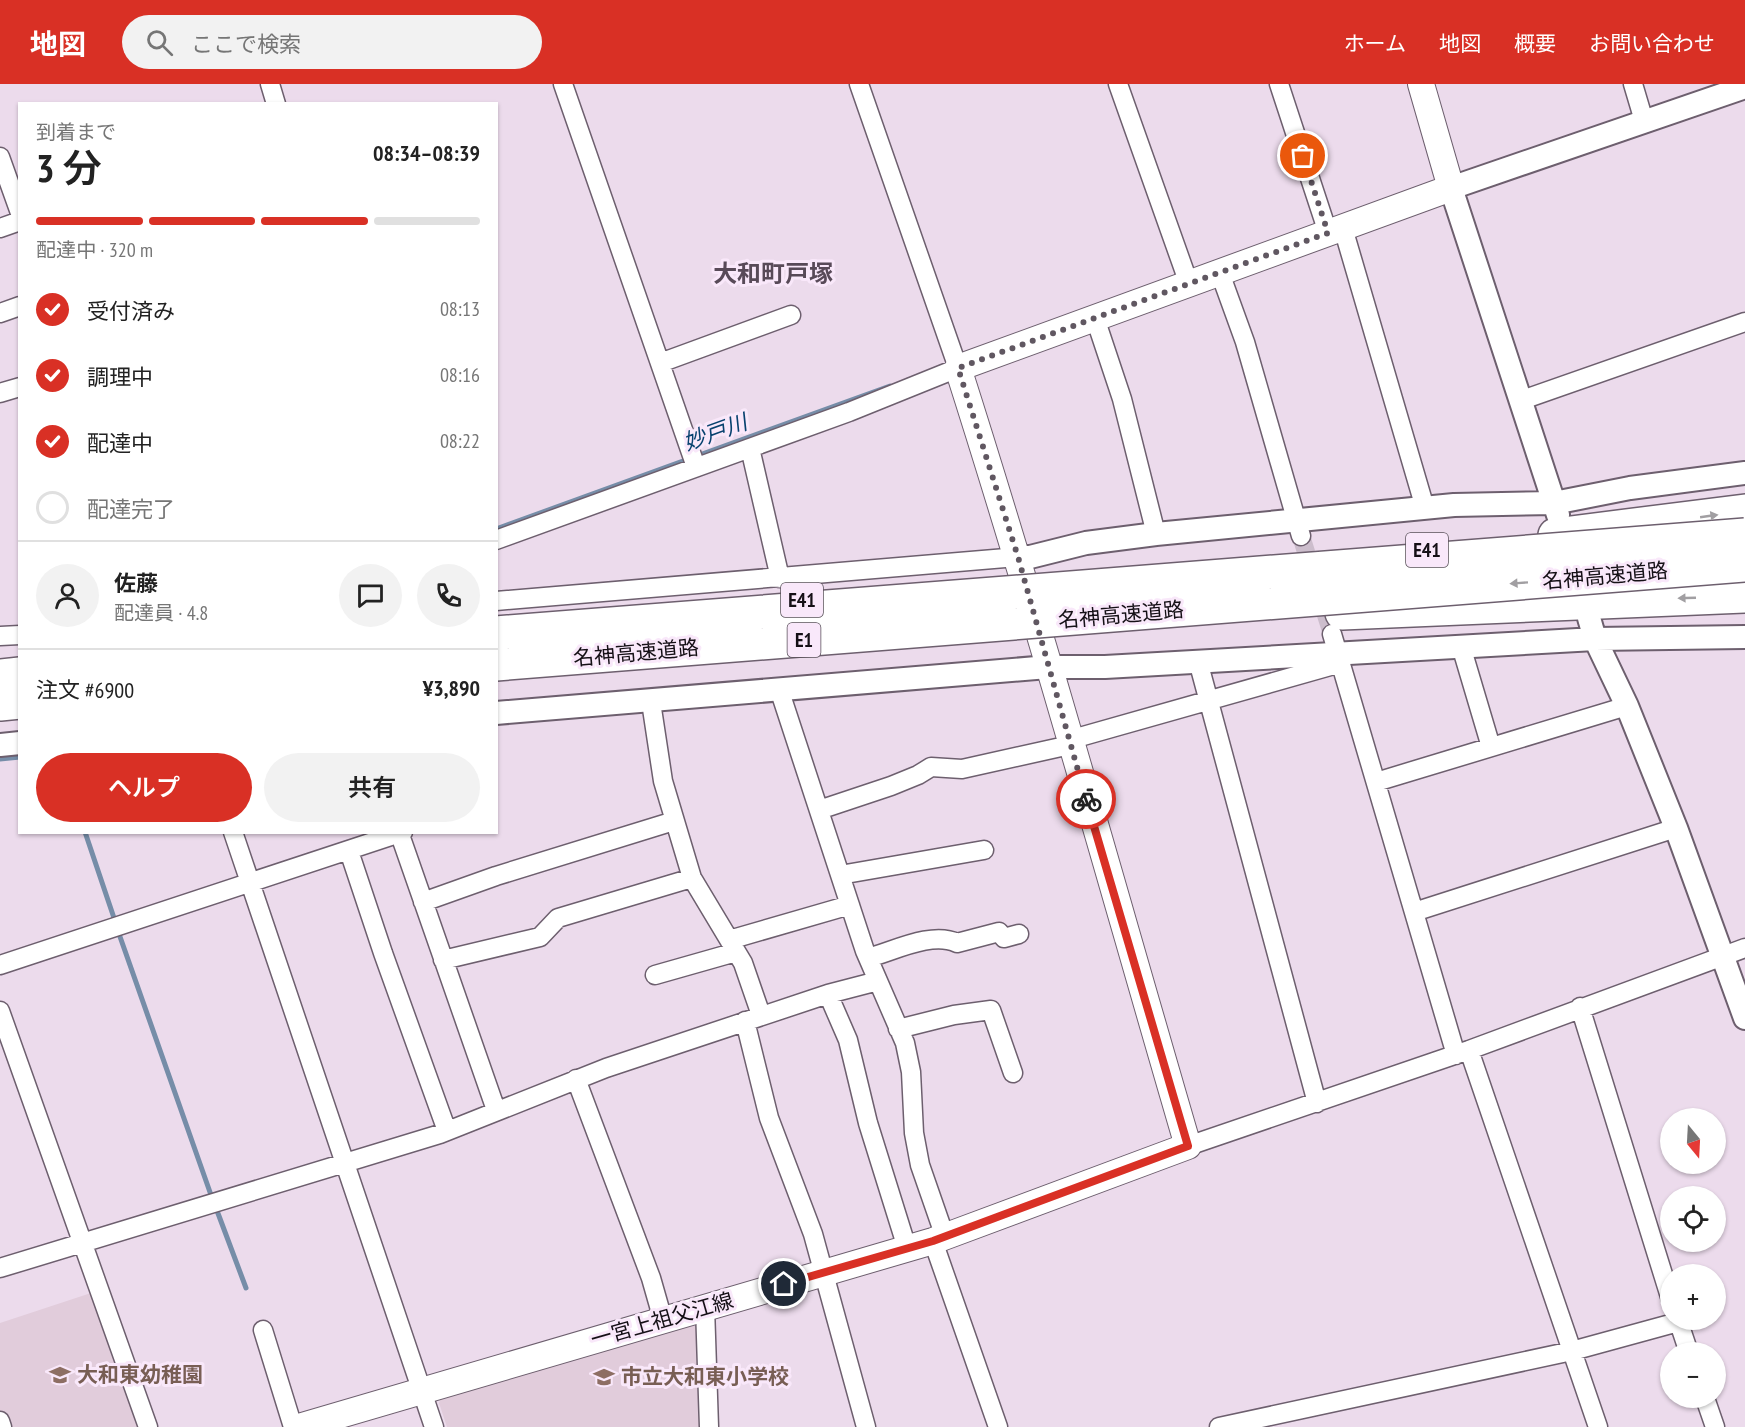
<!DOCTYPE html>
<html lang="ja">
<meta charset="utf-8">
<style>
body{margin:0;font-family:"PT Sans Narrow","Noto Sans JP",sans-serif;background:#f2f2f2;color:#222;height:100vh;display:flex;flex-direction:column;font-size:22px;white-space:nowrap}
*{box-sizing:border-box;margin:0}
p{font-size:20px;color:#767676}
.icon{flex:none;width:33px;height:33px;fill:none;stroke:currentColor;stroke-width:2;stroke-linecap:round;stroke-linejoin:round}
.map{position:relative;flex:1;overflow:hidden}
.details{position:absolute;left:18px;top:18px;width:480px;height:732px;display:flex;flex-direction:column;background:#fff;border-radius:0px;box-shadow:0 2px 4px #0004}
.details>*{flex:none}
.needle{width:39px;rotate:162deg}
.controls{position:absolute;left:1660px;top:1024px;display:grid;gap:12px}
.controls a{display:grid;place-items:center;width:66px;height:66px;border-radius:50%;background:#fff;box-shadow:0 2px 4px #0004;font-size:30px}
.pin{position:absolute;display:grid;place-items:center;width:51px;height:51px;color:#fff;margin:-26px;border:3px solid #fff;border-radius:50%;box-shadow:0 2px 6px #0007}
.courier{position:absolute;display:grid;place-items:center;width:60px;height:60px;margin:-30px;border:4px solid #d93025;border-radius:50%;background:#fff;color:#222;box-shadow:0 2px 8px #0007}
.overview em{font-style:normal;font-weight:600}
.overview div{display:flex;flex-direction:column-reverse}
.overview{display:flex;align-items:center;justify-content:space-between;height:102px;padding:0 18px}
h1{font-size:39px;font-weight:600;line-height:45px}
.bar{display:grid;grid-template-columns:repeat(4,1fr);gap:9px 6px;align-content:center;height:72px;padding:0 18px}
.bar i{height:8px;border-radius:4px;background:#e0e0e0}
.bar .current{background:#d93025}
.bar p{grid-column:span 4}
.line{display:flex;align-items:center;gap:15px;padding:0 18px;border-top:2px solid #e0e0e0}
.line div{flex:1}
.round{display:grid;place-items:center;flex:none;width:63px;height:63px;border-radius:32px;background:#f2f2f2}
ol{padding:0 18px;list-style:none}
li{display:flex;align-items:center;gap:18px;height:66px}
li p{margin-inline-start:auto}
li .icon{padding:6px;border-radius:50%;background:#d93025;color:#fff;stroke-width:4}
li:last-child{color:#767676}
li i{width:33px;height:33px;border:3px solid #e0e0e0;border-radius:50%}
.button{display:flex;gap:12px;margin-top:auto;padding:12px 18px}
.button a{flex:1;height:69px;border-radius:36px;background:#d93025;color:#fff;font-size:24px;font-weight:600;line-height:69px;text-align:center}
.button a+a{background:#f2f2f2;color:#222}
header{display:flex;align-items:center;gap:36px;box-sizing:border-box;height:84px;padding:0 30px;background:#d93025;color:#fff}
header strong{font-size:28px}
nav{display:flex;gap:33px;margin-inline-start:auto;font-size:21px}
.search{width:420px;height:54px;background:#f2f2f2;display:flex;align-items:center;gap:15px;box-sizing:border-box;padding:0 21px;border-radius:33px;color:#767676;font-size:22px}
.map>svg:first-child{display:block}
.education{fill:#e1ccdb}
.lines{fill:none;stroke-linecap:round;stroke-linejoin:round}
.stream{stroke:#768da8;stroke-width:5}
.minor-tunnel{stroke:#ccbdcc;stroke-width:18;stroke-dasharray:18 9;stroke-linecap:butt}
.minor-casing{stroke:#6d5f6e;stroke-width:21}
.tertiary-casing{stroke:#6d5f6e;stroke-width:26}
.secondary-casing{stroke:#6d5f6e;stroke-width:28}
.motorway-casing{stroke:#6d5f6e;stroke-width:36}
.minor{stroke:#fff;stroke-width:18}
.tertiary{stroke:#fff;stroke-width:22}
.secondary{stroke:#fff;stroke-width:26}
.motorway{stroke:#fff;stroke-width:33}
.motorway-bridge-casing{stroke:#6d5f6e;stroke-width:36;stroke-linecap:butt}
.motorway-bridge{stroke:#fff;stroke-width:33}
.oneway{fill:#a19fa2}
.done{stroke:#605761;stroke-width:6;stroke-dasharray:0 10.8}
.route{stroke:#d93025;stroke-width:8}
.labels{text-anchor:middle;stroke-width:6;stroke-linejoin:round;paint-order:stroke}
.shield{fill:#f9e8fa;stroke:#59515a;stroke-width:1.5}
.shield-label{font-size:20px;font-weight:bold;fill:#151016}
.street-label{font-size:21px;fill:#151016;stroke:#f9e8fa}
.education-label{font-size:21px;font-weight:bold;fill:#785e54;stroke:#f9e8fa;text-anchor:start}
.water-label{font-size:22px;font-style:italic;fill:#08426f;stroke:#f9e8fa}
.quarter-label{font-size:24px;font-weight:bold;fill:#584a58;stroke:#f9e8fa}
</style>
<header>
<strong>地図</strong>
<div class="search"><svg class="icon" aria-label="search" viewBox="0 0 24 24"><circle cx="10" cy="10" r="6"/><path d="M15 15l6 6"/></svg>ここで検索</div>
<nav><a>ホーム</a><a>地図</a><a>概要</a><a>お問い合わせ</a></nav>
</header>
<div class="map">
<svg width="1745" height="1343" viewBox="0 0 1745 1343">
<rect width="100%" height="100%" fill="#ecdbec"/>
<path class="education" d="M 91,1209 L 138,1343 L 0,1343 L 0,1239 Z
M 702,1236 L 704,1343 L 447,1343 L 439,1319 L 442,1311 Z"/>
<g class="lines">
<path class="stream" d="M 496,445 L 890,302
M 0,675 L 20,673
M 85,748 L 114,834
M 118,847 L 211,1111
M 216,1124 L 246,1204"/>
<path class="minor-tunnel" d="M 1301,452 L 1332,550"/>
<defs>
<path id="minor" d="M 270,0 L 276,20
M 563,0 L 696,383
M 1118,0 L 1189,200
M 1279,0 L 1328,149
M 1633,0 L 1644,37
M 0,73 L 20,129
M 0,144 L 20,137
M 1343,144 L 1425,424
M 1220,189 L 1245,258 L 1301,452
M 0,229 L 20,222
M 1095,234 L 1122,315 L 1156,450
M 660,279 L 791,231
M 0,309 L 20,303
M 1522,316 L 1745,238
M 750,364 L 780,494
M 496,456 L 849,328 L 958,284 L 859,0
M 496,517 L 1018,473
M 1332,550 L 1456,971
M 0,552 L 20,551
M 1461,562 L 1491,663
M 1198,577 L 1317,1019
M 780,608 L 865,867 L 905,959 L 911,988 L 914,1049 L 920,1081 L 945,1153
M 651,618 L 663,697 L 692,794 L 743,879 L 761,931
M 1069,656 L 1341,579
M 1376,698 L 1627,622
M 819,726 L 891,702 L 918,691 L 931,683 L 962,685 L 1070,661
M 233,748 L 434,1343
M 399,748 L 496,1026
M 349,767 L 383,869 L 447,1047
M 840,791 L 984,766
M 423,818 L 496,792 L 674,737
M 1414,828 L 1676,744
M 729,856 L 850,821
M 868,874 C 894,867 932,847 957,859 L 999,848 L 1004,854 L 1019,850
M 443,876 L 540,853 L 558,834 L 692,794
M 0,881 L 403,748
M 655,891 L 736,868
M 828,910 L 848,956 L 868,1039 L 907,1164
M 1580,923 L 1671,1216
M 0,927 L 148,1343
M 745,937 L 769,1034 L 813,1150 L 866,1343
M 898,945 L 954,931 L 991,926 L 1013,989
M 1469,966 L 1598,1343
M 576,995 L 651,1194 L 663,1236
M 1188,1062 L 1469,966 L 1745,864
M 933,1157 L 998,1343
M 0,1184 L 440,1050 L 606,984 L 828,910 L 878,897
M 705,1223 L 709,1343
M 1678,1236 L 1689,1269
M 263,1246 L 293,1343
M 1705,1314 L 1715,1343
M 0,1337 L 2,1343
M 1219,1343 L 1572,1267 L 1678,1238"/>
<path id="tertiary" d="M 1558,431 L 1451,104 L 1745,3
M 1018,473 L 1030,473 L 1086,459 L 1156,450 L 1454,421 L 1554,419 L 1630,404 L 1745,389
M 1589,534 L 1595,555 L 1627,622 L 1676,744 L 1745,934
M 496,629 L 1048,583 L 1105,583 L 1595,555 L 1745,553
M 0,661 L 20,659"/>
<path id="secondary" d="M 299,1343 L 933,1157 L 1188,1062 C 1112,802 1040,541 958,284 L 1451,104 L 1421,0"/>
<path id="motorway" d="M 1555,451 L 1745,427
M 1342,529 L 1745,512
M 0,592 L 20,590
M 0,620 L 20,618"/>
</defs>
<use href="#minor" class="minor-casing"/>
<use href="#tertiary" class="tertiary-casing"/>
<use href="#secondary" class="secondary-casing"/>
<use href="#motorway" class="motorway-casing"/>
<use href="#minor" class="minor"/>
<use href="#tertiary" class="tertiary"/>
<use href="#secondary" class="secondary"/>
<use href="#motorway" class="motorway"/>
<defs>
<path id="motorway-bridge" d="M 496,549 L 1745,451
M 496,580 L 1745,481"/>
</defs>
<use href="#motorway-bridge" class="motorway-bridge-casing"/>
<use href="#motorway-bridge" class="motorway-bridge"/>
</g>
<defs><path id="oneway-solid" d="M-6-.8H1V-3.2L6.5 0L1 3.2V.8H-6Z" transform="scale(1.5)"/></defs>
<g class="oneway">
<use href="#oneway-solid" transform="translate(1709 432) rotate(-8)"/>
<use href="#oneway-solid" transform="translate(1519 499) rotate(176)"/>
<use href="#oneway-solid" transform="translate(1687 514) rotate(178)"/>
</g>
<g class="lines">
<path class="done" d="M 1086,715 L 1018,473 L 958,284 L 1328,149 L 1303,72"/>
<path class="route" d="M 784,1200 L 933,1157 L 1188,1062 L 1086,715"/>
</g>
<defs>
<symbol id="school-bare" viewBox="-9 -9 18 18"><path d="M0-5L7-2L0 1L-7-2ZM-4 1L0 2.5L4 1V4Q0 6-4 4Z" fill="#8d6e63" stroke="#f9e8fa" stroke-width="2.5" paint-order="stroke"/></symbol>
</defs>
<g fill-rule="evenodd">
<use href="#school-bare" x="45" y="1276" width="30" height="30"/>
<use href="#school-bare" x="589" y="1278" width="30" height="30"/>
</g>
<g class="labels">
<g class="shield">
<rect x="1406" y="449" width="42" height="34" rx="4.5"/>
<rect x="781" y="499" width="42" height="34" rx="4.5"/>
<rect x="787.5" y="539" width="33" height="34" rx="4.5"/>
</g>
<g class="shield-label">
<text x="1427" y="473">E41</text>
<text x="802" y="523">E41</text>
<text x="804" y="563">E1</text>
</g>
<g class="street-label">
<text transform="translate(1605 492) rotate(-5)" y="7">名神高速道路</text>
<text transform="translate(1121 531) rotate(-5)" y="7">名神高速道路</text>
<text transform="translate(636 569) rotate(-5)" y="7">名神高速道路</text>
<text transform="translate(662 1236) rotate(-16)" y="7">一宮上祖父江線</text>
</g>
<g class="education-label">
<text x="77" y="1298">大和東幼稚園</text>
<text x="621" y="1300">市立大和東小学校</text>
</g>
<g class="water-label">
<text transform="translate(715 348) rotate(-20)" y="8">妙戸川</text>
</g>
<g class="quarter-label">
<text x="773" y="198">大和町戸塚</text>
</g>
</g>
</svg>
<div class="controls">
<a><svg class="needle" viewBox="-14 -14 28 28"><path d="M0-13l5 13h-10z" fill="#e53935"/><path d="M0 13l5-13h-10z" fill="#767676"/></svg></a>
<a><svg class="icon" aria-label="locate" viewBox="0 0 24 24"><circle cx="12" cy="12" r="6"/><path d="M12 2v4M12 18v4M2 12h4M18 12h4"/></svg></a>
<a>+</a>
<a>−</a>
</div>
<div class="pin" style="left:1303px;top:72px;background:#ea580c"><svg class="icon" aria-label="bag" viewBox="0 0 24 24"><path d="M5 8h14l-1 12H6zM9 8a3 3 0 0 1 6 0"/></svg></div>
<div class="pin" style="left:784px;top:1200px;background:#1f2937"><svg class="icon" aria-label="home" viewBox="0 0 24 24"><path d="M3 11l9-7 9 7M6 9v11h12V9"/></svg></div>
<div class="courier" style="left:1086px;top:715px"><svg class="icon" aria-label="bike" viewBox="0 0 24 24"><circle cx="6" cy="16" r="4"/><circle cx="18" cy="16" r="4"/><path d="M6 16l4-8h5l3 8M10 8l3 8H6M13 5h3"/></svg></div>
<section class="details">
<div class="overview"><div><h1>3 分</h1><p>到着まで</p></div><em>08:34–08:39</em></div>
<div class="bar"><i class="current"></i><i class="current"></i><i class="current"></i><i></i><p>配達中 · 320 m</p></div>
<ol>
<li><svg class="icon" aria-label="check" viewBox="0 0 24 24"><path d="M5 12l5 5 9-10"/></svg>受付済み<p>08:13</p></li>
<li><svg class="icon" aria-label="check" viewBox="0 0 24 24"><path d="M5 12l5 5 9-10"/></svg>調理中<p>08:16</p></li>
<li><svg class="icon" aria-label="check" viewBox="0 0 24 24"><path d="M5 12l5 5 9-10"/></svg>配達中<p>08:22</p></li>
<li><i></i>配達完了</li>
</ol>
<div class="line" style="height:108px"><a class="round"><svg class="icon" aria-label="person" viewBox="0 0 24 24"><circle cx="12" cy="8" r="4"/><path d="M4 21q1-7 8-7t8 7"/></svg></a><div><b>佐藤</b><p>配達員 · 4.8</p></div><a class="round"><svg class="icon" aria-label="chat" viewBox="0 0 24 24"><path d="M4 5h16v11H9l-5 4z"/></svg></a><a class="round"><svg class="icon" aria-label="phone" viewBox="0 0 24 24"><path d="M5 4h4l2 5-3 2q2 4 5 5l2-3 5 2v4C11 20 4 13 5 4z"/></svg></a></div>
<div class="line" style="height:78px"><div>注文 #6900</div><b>¥3,890</b></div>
<div class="button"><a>ヘルプ</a><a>共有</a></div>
</section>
</div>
